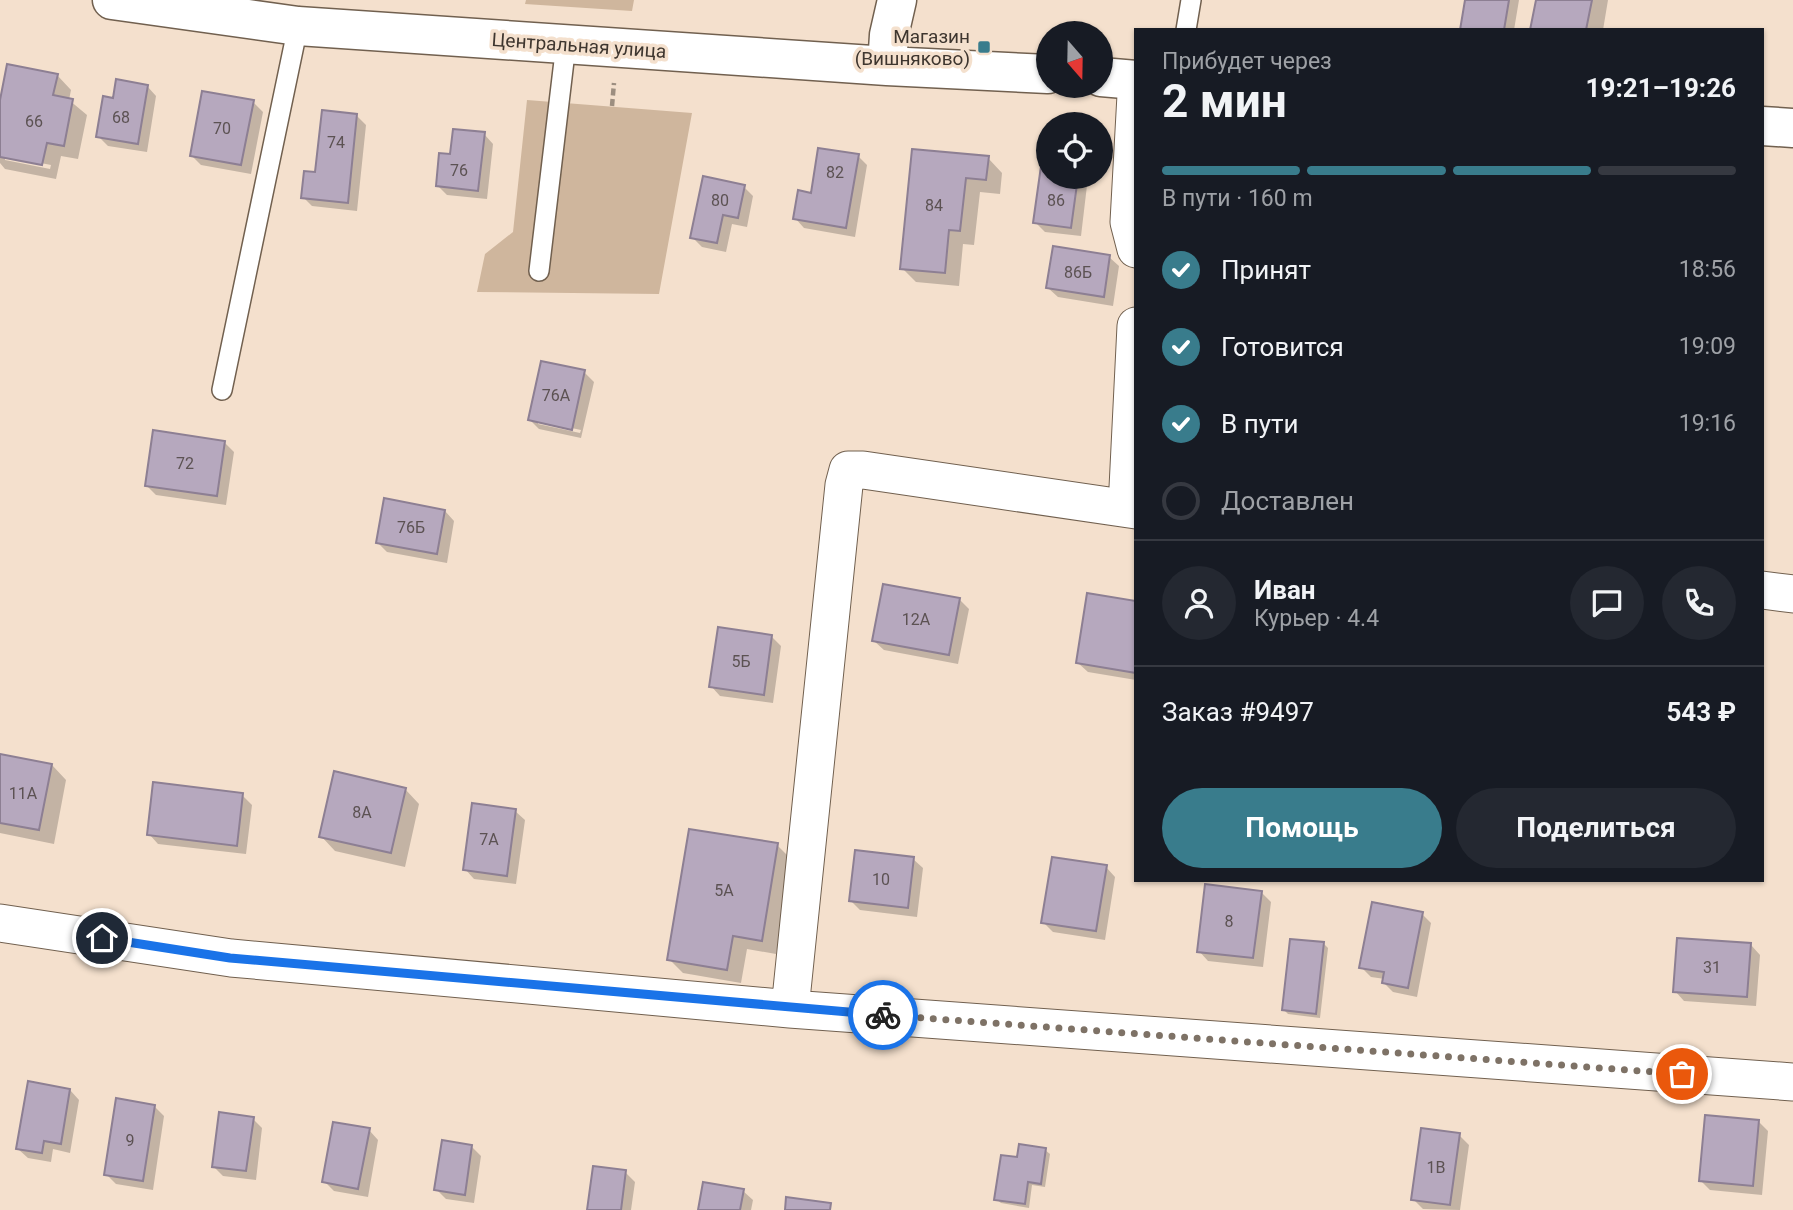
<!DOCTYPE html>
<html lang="ru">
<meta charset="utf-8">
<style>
body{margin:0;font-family:Roboto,sans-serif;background:#242831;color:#f1f3f6;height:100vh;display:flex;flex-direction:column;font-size:26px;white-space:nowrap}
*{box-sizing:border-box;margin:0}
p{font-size:23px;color:#9ea1a6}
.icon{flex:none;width:38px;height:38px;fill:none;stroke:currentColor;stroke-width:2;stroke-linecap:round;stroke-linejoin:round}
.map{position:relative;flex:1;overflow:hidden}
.drawer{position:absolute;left:1134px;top:28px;width:630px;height:854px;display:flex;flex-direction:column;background:#171b24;border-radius:0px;box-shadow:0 2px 5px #0004}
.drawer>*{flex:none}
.needle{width:46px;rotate:160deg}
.buttons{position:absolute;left:1036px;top:21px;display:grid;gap:14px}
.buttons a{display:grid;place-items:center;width:77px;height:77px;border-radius:50%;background:#171b24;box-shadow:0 2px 5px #0004;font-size:35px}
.pin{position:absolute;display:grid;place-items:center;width:60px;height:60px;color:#fff;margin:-30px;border:4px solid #fff;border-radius:50%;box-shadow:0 2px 7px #0007}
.courier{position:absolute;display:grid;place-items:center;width:70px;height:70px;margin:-35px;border:5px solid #1a73e8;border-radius:50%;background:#fff;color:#222;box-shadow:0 2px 9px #0007}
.overview em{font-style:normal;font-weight:700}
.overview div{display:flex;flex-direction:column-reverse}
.overview{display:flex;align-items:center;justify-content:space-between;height:119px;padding:0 28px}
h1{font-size:46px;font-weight:700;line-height:52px}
.bar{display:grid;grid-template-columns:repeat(4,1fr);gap:10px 7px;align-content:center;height:84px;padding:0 28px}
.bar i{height:9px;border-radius:5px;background:#363941}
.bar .on{background:#397c8c}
.bar p{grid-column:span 4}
.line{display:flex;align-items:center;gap:18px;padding:0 28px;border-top:2px solid #363941}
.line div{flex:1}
.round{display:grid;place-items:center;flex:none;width:74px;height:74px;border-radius:37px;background:#242831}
ol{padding:0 28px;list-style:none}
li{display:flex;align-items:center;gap:21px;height:77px}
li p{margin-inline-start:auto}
li .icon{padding:7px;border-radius:50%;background:#397c8c;color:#fff;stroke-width:4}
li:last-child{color:#9ea1a6}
li i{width:38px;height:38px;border:4px solid #363941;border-radius:50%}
.action{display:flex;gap:14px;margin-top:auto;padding:14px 28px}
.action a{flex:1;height:80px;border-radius:42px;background:#397c8c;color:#fff;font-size:28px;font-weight:700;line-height:80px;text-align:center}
.action a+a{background:#242831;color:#f1f3f6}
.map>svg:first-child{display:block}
.green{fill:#cfb69d}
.shadow{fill:#0003;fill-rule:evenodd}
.building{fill:#b6a8be;stroke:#8d7f93;stroke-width:2}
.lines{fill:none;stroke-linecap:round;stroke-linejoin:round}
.service-casing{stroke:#71604f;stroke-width:22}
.minor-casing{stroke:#71604f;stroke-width:39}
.tertiary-casing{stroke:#71604f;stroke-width:41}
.path{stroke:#9c8e80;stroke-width:4.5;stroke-dasharray:7 3.5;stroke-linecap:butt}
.service{stroke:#fff;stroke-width:19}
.minor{stroke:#fff;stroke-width:37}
.tertiary{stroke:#fff;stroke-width:38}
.done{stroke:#7e7266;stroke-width:7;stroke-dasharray:0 12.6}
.route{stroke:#1a73e8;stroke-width:9}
.poi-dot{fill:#397c8c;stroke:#f4e0cd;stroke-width:2.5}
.labels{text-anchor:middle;stroke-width:7;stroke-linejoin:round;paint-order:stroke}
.number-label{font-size:16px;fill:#5c5253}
.poi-label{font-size:19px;fill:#3e362f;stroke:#f4e0cd;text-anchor:end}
.street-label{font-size:19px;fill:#3e362f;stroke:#f4e0cd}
</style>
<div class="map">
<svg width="1793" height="1210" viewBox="0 0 1793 1210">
<rect width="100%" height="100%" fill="#f4e0cd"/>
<path class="green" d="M 526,0 L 634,0 L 632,11 L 525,4 Z
M 527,100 L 692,113 L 659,294 L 477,292 L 485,254 L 513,232 Z"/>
<path class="shadow" d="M 1467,0 L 1519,0 L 1514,30 L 1462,30 Z
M 1537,0 L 1608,0 L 1603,30 L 1532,30 Z
M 57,75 L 71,90 L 69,100 L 87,115 L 78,159 L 61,156 L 56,179 L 5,169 L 0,163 L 0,109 ZM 5,156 L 51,165 L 50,169 L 5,160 Z
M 147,86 L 156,96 L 147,152 L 108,146 L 98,136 Z
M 253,102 L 263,112 L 251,174 L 201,165 L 191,155 Z
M 356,115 L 366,125 L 357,211 L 312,206 L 303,197 Z
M 484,134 L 493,144 L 487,199 L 447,195 L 437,185 L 452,155 Z
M 913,151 L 988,158 L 1002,173 L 1000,194 L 980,192 L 974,245 L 963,244 L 959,286 L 916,282 L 902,268 Z
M 858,156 L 867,165 L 855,237 L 804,228 L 795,218 L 812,195 Z
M 1043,161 L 1048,161 L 1048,177 L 1088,177 L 1081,236 L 1045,232 L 1035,222 Z
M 744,187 L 753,196 L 747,227 L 732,224 L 726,252 L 702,247 L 692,237 Z
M 1109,257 L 1119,266 L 1113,306 L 1058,297 L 1048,288 Z
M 584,372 L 594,382 L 581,438 L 539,429 L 530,420 ZM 538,421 L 581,430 L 580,433 L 538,424 Z
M 224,442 L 234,452 L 226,505 L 156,495 L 146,485 Z
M 445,511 L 454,521 L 447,563 L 387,552 L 378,543 Z
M 959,599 L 969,609 L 958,664 L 884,650 L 874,641 Z
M 1136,603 L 1136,680 L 1088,672 L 1078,663 Z
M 771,636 L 781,646 L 773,703 L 720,696 L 711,686 Z
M 0,756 L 52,765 L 66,780 L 54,844 L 0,833 Z
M 405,789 L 419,804 L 405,867 L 335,851 L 321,836 Z
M 242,795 L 252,805 L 246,854 L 158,844 L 149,834 Z
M 515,811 L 525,820 L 516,884 L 474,879 L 465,869 Z
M 777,845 L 792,860 L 776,954 L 747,949 L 741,983 L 683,973 L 669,959 Z
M 913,859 L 923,868 L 917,917 L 860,910 L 850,900 Z
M 1106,867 L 1115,877 L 1105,940 L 1053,932 L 1043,922 Z
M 1261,892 L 1271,902 L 1263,967 L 1208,961 L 1199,951 Z
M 1422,914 L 1431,923 L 1417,997 L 1393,992 L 1384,983 L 1385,979 L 1371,977 L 1361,967 Z
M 1324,944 L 1328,948 L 1320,1018 L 1288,1014 L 1284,1010 Z
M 1751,945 L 1760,955 L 1756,1006 L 1684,1001 L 1675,991 Z
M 70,1090 L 79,1100 L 70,1153 L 53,1149 L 51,1162 L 28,1158 L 18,1149 Z
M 154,1106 L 164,1116 L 153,1190 L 116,1184 L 106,1174 Z
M 253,1119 L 262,1128 L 256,1180 L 223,1176 L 213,1166 Z
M 1758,1121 L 1768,1131 L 1762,1195 L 1710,1190 L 1701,1181 Z
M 369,1130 L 378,1140 L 368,1197 L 334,1191 L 324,1181 Z
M 1459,1135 L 1469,1145 L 1460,1210 L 1423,1209 L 1413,1199 Z
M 471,1146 L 481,1156 L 474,1203 L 446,1199 L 436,1189 Z
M 1045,1150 L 1050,1154 L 1045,1187 L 1032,1185 L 1029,1208 L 1001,1203 L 996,1199 L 1018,1158 Z
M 625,1172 L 635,1182 L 631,1210 L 589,1210 Z
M 743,1191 L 753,1200 L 751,1210 L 700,1210 Z"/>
<path class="building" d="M 1465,0 L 1509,0 L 1504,30 L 1460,30 Z
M 1536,0 L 1592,0 L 1586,30 L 1530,30 Z
M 7,64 L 58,74 L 53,95 L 73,99 L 64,146 L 47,143 L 42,165 L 0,157 L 0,100 Z
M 116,79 L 148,85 L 138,144 L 96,137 L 103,96 L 113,98 Z
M 202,91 L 254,100 L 241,165 L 190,156 Z
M 322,110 L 357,114 L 348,203 L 301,198 L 304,171 L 315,172 Z
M 453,129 L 485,132 L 478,191 L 436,186 L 439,153 L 450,154 Z
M 818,148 L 859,154 L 846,228 L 793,219 L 798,190 L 811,193 Z
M 912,149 L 989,156 L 986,180 L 966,178 L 960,231 L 949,230 L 945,273 L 900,269 Z
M 1042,159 L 1048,160 L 1048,177 L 1078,177 L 1071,228 L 1033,223 Z
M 703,176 L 745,185 L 738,218 L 723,215 L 717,243 L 690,238 Z
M 1053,246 L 1110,255 L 1104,297 L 1046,288 Z
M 541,361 L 585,370 L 572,430 L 528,420 Z
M 153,430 L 225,441 L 217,496 L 145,486 Z
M 384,498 L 445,510 L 437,554 L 376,543 Z
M 883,584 L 960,598 L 949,655 L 872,641 Z
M 1087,593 L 1136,601 L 1136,673 L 1076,663 Z
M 718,627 L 772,635 L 764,695 L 709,687 Z
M 0,754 L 52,764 L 39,830 L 0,823 Z
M 334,771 L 406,788 L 391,853 L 319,837 Z
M 153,782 L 243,793 L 237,846 L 147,835 Z
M 472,803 L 516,809 L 507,876 L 463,870 Z
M 689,829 L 778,843 L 762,941 L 733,936 L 727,970 L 667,960 Z
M 855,850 L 914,857 L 908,908 L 849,901 Z
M 1052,857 L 1107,865 L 1096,931 L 1041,923 Z
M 1205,884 L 1262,891 L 1253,958 L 1197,952 Z
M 1372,902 L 1423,912 L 1408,988 L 1382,983 L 1384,972 L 1359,968 Z
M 1677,938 L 1751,943 L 1747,997 L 1673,992 Z
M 1290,939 L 1324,942 L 1316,1014 L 1282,1010 Z
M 28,1081 L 70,1089 L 61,1144 L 44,1141 L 42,1153 L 16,1149 Z
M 116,1098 L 155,1105 L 143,1181 L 104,1175 Z
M 219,1112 L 254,1117 L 246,1171 L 212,1167 Z
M 1705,1115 L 1759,1120 L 1753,1186 L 1699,1181 Z
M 333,1122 L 370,1128 L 358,1189 L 322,1182 Z
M 1421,1128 L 1460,1133 L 1450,1205 L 1411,1200 Z
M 442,1140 L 472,1145 L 465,1195 L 434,1190 Z
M 1019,1144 L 1046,1148 L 1041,1184 L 1028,1182 L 1025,1204 L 994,1200 L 1001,1155 L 1017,1157 Z
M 593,1166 L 626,1170 L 621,1210 L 587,1210 Z
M 703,1182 L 744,1189 L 740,1210 L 698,1210 Z
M 786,1197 L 831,1203 L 830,1210 L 785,1210 Z"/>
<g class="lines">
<defs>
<path id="service" d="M 1186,30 L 1191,0
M 539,271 L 566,44
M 222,390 L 298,26"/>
<path id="minor" d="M 1136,95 L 1129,222 L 1136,249
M 1127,508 L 1136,326
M 1762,590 L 1793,594
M 0,923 L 231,958 L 790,1009 L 1793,1082
M 790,1009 L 844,485 L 848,470 L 863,470 L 1136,510"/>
<path id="tertiary" d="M 112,0 L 298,26 L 887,66 L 1048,74
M 887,66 L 889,35 L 897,0
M 1101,77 L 1136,80
M 1762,126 L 1793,128"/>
</defs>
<use href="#service" class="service-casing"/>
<use href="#minor" class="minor-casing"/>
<use href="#tertiary" class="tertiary-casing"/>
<path class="path" d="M 612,106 L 614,83"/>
<use href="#service" class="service"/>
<use href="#minor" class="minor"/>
<use href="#tertiary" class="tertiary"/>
</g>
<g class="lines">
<path class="done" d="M 883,1015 L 1682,1074"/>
<path class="route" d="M 102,938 L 230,958 L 883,1015"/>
</g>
<rect class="poi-dot" x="977" y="40" width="14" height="14" rx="3.5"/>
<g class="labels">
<g class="number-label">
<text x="121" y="123">68</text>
<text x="34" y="127">66</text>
<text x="222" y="134">70</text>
<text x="336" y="148">74</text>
<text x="459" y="176">76</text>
<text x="835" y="178">82</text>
<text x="720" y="206">80</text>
<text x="1056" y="206">86</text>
<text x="934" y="211">84</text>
<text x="1078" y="278">86Б</text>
<text x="556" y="401">76А</text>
<text x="185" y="469">72</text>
<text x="411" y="533">76Б</text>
<text x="916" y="625">12А</text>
<text x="741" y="667">5Б</text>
<text x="23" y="799">11А</text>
<text x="362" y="818">8А</text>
<text x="489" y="845">7А</text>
<text x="881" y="885">10</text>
<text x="724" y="896">5А</text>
<text x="1229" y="927">8</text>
<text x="1712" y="973">31</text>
<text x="130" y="1146">9</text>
<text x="1436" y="1173">1В</text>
</g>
<g class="poi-label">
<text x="970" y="43">Магазин<tspan x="970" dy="22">(Вишняково)</tspan></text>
</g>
<g class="street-label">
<text transform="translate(579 45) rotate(4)" y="7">Центральная улица</text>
</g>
</g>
</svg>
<div class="buttons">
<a><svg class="needle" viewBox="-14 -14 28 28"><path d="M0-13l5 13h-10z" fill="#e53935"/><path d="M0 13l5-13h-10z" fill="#9ea1a6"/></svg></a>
<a><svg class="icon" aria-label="locate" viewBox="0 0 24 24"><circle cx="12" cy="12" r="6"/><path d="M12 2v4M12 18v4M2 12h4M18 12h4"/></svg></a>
</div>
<div class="pin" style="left:1682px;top:1074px;background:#ea580c"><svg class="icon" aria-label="bag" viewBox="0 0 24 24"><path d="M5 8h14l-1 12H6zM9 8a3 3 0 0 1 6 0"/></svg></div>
<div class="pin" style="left:102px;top:938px;background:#1f2937"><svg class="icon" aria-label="home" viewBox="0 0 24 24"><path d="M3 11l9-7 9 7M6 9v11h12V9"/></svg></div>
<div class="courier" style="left:883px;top:1015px"><svg class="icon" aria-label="bike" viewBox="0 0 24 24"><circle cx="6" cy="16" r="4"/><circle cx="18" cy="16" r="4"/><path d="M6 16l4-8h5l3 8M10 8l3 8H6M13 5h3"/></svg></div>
<section class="drawer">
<div class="overview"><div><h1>2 мин</h1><p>Прибудет через</p></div><em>19:21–19:26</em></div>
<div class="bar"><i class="on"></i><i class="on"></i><i class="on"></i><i></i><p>В пути · 160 m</p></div>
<ol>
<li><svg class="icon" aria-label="check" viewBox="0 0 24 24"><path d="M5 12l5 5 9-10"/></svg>Принят<p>18:56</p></li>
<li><svg class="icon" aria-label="check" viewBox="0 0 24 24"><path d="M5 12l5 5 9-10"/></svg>Готовится<p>19:09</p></li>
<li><svg class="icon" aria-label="check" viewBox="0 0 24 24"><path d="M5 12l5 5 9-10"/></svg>В пути<p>19:16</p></li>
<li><i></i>Доставлен</li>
</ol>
<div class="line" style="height:126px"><a class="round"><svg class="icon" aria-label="person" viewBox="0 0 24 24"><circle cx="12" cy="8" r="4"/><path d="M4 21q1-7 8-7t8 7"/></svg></a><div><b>Иван</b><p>Курьер · 4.4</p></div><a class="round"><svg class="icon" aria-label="chat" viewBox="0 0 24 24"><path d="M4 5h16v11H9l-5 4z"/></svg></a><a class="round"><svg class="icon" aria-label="phone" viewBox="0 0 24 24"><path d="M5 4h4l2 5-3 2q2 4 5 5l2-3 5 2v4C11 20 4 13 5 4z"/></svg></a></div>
<div class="line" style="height:91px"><div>Заказ #9497</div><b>543 ₽</b></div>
<div class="action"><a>Помощь</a><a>Поделиться</a></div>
</section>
</div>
